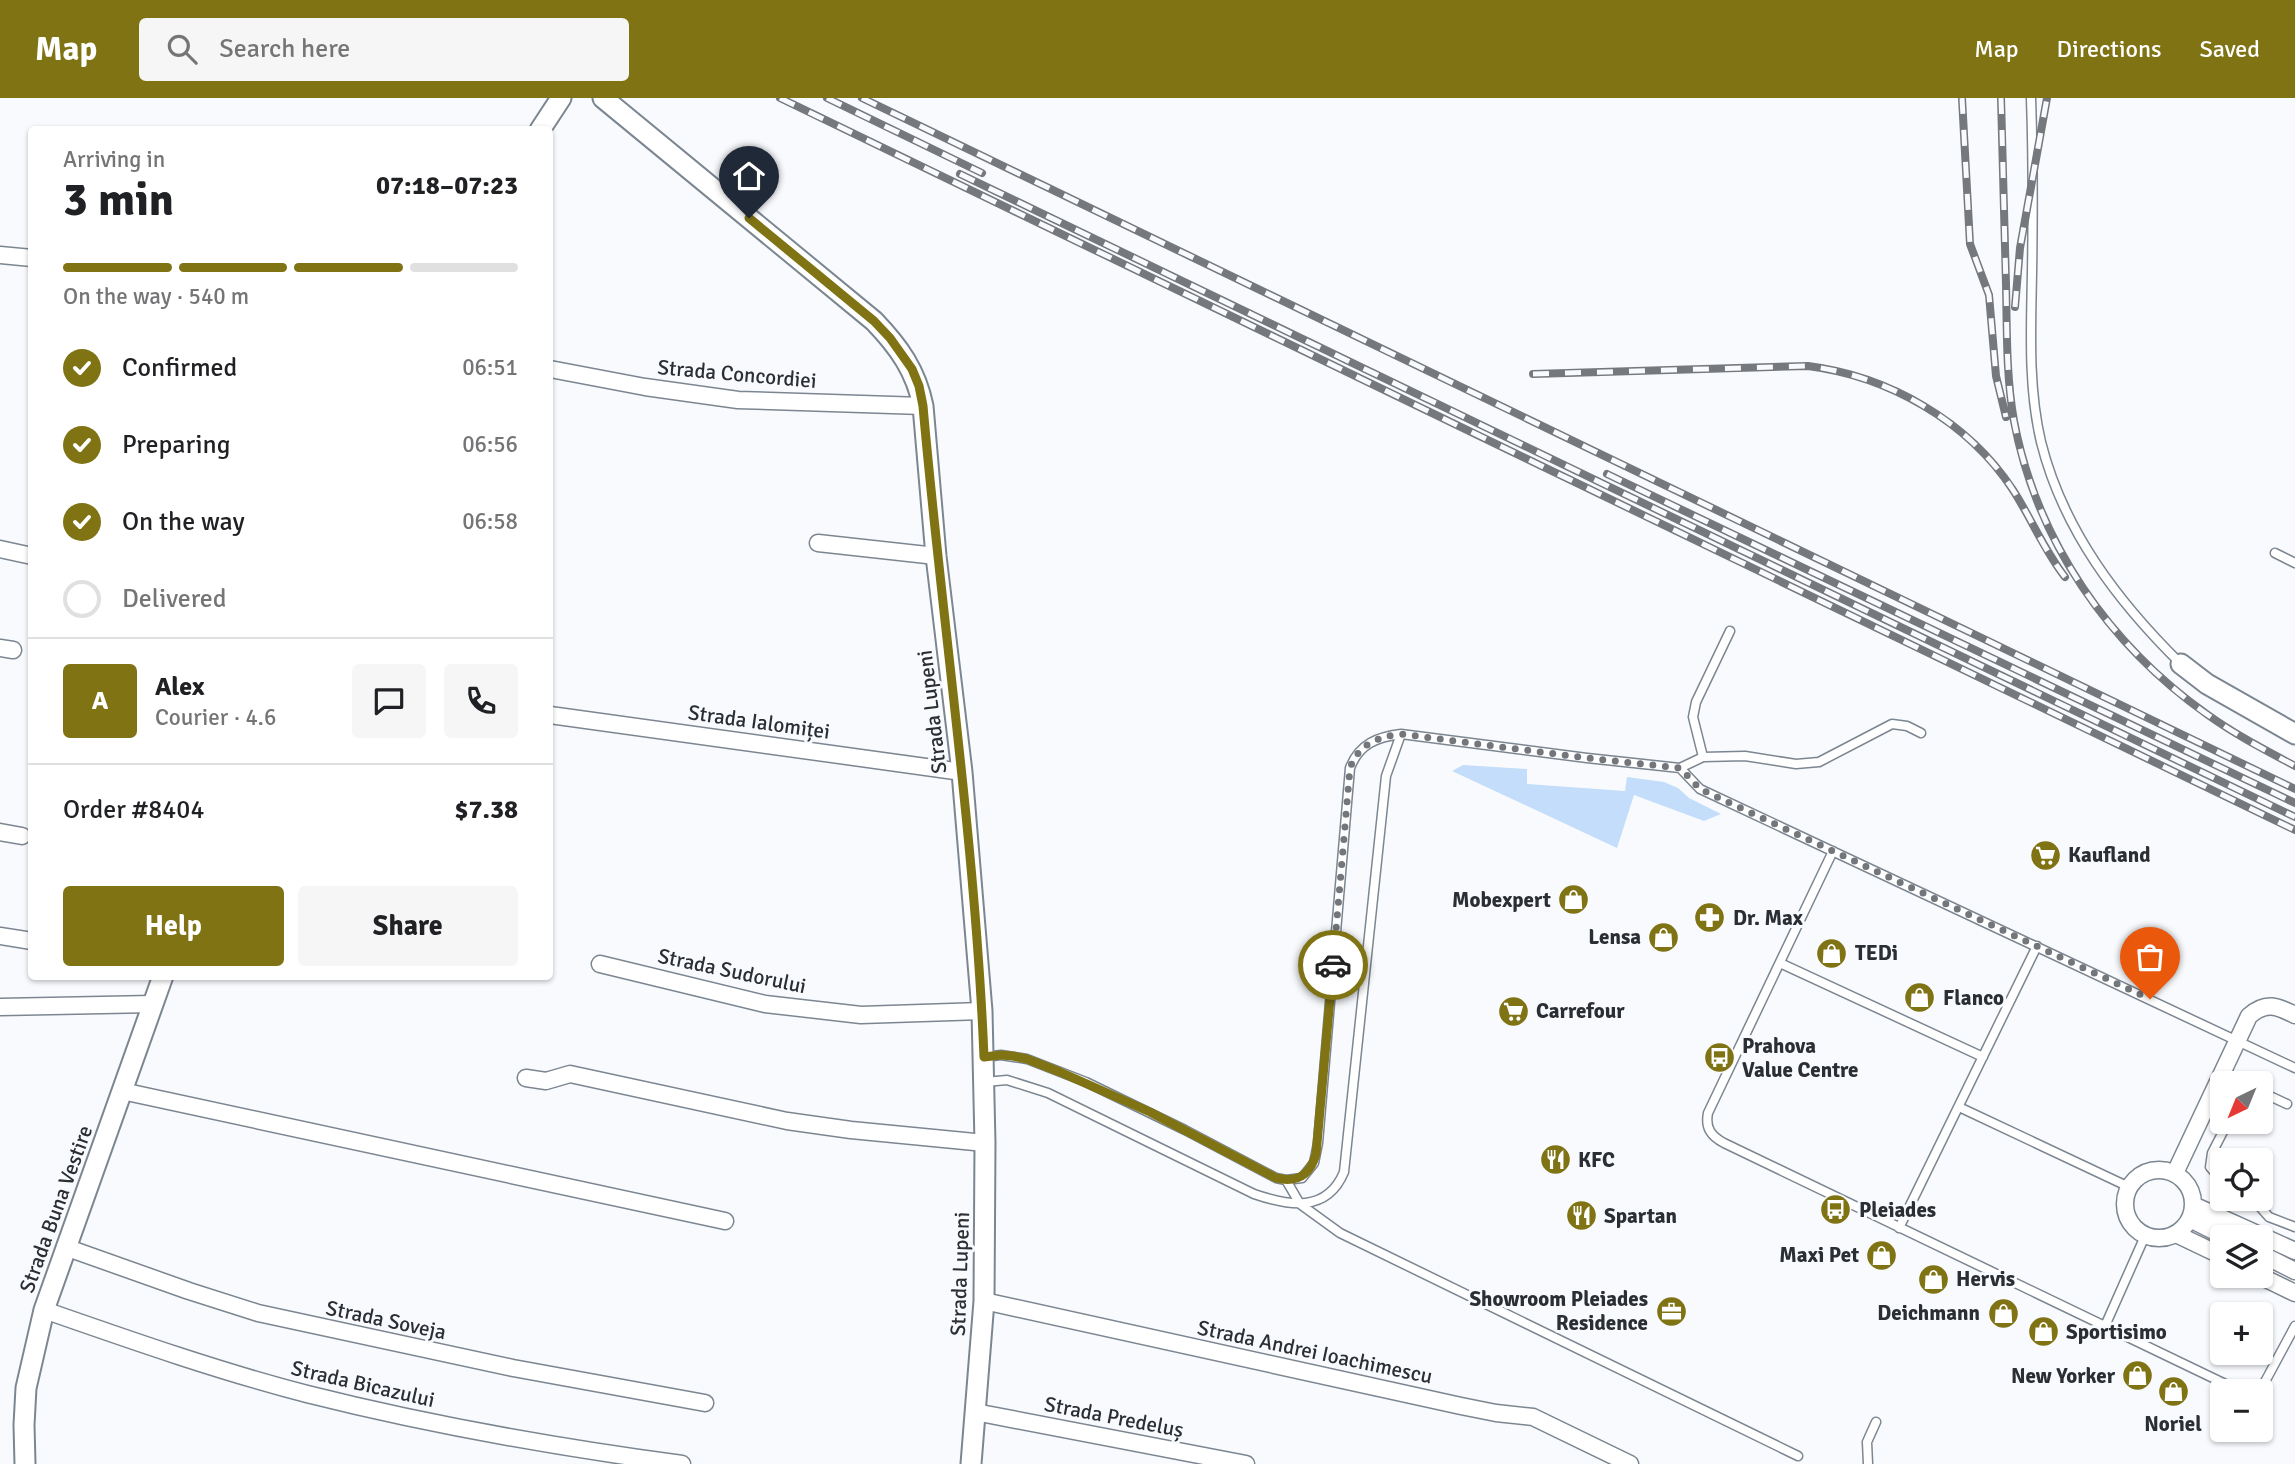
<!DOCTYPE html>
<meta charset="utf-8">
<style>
body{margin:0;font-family:Signika,sans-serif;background:#f6f6f6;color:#202124;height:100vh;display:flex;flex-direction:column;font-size:26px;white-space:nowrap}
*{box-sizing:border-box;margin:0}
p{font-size:23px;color:#757577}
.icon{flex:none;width:38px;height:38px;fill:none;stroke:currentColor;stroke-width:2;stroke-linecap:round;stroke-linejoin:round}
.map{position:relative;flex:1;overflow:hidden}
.sheet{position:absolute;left:28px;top:28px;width:525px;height:854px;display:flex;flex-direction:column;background:#fff;border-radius:7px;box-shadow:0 2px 5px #0004}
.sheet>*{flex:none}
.needle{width:46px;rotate:223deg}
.fabs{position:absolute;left:2210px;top:973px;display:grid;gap:14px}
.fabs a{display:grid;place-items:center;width:63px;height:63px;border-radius:7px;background:#fff;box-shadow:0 2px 5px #0004;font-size:35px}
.pin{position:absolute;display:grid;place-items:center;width:60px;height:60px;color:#fff;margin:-72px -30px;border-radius:50% 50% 50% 0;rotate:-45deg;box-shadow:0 0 7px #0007}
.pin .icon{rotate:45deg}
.courier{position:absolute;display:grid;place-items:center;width:70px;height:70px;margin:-35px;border:5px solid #7f7314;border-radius:50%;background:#fff;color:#222;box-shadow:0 2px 9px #0007}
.head em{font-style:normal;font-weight:800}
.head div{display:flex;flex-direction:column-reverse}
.head{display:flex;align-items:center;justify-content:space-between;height:119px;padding:0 35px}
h1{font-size:46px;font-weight:800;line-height:52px}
.bar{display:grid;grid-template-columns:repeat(4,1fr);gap:10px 7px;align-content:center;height:84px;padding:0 35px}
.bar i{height:9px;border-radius:5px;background:#e0e0e0}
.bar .on{background:#7f7314}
.bar p{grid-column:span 4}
.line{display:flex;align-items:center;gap:18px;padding:0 35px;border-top:2px solid #e0e0e0}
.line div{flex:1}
.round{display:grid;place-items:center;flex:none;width:74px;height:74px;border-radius:7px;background:#f6f6f6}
ol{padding:0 35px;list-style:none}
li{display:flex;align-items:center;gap:21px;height:77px}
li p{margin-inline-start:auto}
li .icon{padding:7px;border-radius:50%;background:#7f7314;color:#fff;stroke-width:4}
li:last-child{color:#757577}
li i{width:38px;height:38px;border:4px solid #e0e0e0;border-radius:50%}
.cta{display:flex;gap:14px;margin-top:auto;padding:14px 35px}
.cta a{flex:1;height:80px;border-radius:7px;background:#7f7314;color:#fff;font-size:28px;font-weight:800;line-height:80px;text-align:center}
.cta a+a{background:#f6f6f6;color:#202124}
header{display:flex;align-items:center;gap:42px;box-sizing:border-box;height:98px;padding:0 35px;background:#7f7314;color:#fff}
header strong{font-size:33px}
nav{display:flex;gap:38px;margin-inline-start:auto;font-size:24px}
.search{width:490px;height:63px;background:#f6f6f6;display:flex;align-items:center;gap:18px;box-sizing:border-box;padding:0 24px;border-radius:7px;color:#757577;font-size:26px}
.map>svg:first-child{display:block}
.grass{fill:#c3ddfa}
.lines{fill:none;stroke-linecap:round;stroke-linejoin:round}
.service-casing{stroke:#7c8691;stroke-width:11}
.minor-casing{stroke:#7c8691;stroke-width:19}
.tertiary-casing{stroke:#7c8691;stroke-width:23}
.service{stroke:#fff;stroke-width:8}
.minor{stroke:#fff;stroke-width:16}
.tertiary{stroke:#fff;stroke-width:19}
.rail-casing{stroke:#75787c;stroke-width:8}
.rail{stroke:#f8fafd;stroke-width:5;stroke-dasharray:16;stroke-linecap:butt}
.done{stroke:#73767a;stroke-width:7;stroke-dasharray:0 12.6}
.route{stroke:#7f7314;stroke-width:9}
.labels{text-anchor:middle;stroke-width:6;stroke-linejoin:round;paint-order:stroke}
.street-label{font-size:21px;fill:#2b2f34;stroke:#f8fafd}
.poi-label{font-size:21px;font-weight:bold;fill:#2b2f34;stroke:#f8fafd;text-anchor:start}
</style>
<header>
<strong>Map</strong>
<div class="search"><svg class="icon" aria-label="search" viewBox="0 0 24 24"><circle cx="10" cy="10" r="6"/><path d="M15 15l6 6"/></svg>Search here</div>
<nav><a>Map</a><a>Directions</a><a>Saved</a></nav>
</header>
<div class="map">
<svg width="2295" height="1366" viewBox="0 0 2295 1366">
<rect width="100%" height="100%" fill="#f8fafd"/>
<path class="grass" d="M 1463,667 L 1527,671 L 1527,686 L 1625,693 L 1627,679 L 1664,684 L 1678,690 L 1689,700 L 1721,716 L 1704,723 L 1634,697 L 1617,750 L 1452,673 Z"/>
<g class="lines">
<defs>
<path id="service" d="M 2031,0 C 2033,58 2033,117 2032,175 C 2031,231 2028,289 2041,344 C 2063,432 2118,504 2181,566
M 2275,455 L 2295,465
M 1703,659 L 1693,619 L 1696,604 L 1730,533
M 1680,670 L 1700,691 L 2295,970
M 1833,753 L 1708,1015 C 1705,1030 1711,1038 1724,1045 L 2240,1293
M 1780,865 L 1983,959
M 984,959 L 1001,957 L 1027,961 L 1086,984 L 1185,1032 L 1276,1080 L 1286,1082 L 1302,1080 L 1314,1065 L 1318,1045 L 1350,670 C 1359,646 1377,639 1401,636 L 1587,660 L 1680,670 L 1703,659 L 1745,658 L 1796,666 L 1819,664 L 1892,626 L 1907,628 L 1921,635
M 985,984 L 1007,982 L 1048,995 L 1254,1096 C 1289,1108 1327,1115 1344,1074 L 1386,678 L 1401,636
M 2261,994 L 2287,1006
M 1959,1009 L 2129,1089
M 2222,1080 L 2216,1076 L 2210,1069 L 2212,1055 L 2228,1024
M 1286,1082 L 1300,1106 L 1340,1135 L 1798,1358
M 2253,1101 L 2269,1119 L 2295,1129
M 1899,1130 L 2037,848
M 2105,1228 L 2145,1138
M 2260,1293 L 2295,1228
M 1868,1366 L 1867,1344 L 1876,1324"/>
<path id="minor" d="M 0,157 L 32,160
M 550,271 L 645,289 L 738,302 L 923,308
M 818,445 L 936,458
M 0,451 L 32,458
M 0,550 L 13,552
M 550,617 L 962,674
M 0,734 L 22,738
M 0,838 L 32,843
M 600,866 L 765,906 L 861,917 L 982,913
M 0,909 L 153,906
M 526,980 L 546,983 L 570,976 L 787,1023 L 851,1032 L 985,1045
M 122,993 L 725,1123
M2125 1106a34 34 0 1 1 68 0a34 34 0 1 1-68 0Z
M 2175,1075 L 2249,918 C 2266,903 2277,908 2295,917
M 2193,1107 L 2295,1153
M 2190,1121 L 2226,1139
M 2176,1136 L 2222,1158
M 65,1149 L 189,1193 L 258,1215 L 513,1270 L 705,1305
M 2261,1156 L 2295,1173
M 2260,1178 L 2295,1195
M 984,1203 L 1461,1308 L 1496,1315 L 1533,1319 L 1630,1366
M 44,1212 C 130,1242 218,1273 307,1296 C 430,1327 555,1349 682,1366
M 975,1314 L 1246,1366"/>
<path id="tertiary" d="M 603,0 L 874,223 C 899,249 916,273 923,308 L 936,458 L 962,674 L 982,913 L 985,1045 L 984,1203 L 971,1366
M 540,32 L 561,0
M 2181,566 L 2207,586 L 2295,636
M 25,1366 L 24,1327 L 26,1290 L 44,1212 L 163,878"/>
</defs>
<use href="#service" class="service-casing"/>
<use href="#minor" class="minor-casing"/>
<use href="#tertiary" class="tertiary-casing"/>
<use href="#service" class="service"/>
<use href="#minor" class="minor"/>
<use href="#tertiary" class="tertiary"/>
<defs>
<path id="rail" d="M 780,0 L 2295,732
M 827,0 L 982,75
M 862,0 L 2295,691
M 1962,0 L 1970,146 L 1989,197 L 1996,278 L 2006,319
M 2001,0 C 2003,62 2004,124 2006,186 C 2007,232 2006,278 2014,323 C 2037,444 2109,547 2208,617 C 2236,637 2265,652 2295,668
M 960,76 L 2295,719
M 2015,209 L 2020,150 L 2047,0
M 1533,276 L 1808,268 C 1888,278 1968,323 2013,392 C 2031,420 2044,452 2065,479
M 1607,376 L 2295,705"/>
</defs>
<use href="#rail" class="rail-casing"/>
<use href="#rail" class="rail"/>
</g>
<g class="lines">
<path class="done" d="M 1333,867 L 1350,670 C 1359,646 1377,639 1401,636 L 1587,660 L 1680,670 L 1700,691 L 2150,901"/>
<path class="route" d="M 749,120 L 874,223 L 890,240 L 912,271 L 919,288 L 923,308 C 942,525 975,741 984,959 L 1001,957 L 1013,958 L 1027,961 L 1060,974 L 1150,1014 L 1276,1080 C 1298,1085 1310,1077 1316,1056 L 1333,867"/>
</g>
<defs>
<symbol id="supermarket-disc" viewBox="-11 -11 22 22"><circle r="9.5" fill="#7f7314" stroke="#f8fafd"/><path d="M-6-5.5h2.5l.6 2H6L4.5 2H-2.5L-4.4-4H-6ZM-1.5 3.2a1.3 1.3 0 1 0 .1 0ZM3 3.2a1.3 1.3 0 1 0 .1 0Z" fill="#fff"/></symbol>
<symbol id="shop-disc" viewBox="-11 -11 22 22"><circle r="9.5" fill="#7f7314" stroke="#f8fafd"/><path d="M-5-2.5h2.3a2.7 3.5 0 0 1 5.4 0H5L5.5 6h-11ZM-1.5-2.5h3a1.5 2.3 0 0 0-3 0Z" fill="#fff"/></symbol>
<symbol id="pharmacy-disc" viewBox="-11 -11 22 22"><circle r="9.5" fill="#7f7314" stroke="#f8fafd"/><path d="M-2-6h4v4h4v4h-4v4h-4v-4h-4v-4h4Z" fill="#fff"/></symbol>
<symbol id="bus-disc" viewBox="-11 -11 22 22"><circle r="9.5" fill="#7f7314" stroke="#f8fafd"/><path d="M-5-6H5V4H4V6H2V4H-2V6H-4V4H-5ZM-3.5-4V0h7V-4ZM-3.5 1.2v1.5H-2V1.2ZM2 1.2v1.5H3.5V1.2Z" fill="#fff"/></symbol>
<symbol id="restaurant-disc" viewBox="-11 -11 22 22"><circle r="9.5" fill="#7f7314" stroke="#f8fafd"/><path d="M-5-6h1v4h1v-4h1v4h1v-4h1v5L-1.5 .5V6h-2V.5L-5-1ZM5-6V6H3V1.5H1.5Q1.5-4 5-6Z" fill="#fff"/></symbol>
<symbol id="office-disc" viewBox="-11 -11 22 22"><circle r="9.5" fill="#7f7314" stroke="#f8fafd"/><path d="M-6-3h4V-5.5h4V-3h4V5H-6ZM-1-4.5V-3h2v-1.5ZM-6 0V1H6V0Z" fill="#fff"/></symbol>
</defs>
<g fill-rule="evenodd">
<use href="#supermarket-disc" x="2028" y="740" width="35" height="35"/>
<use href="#shop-disc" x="1556" y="784" width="35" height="35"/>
<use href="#pharmacy-disc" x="1692" y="802" width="35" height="35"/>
<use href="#shop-disc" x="1646" y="822" width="35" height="35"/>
<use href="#shop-disc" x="1814" y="838" width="35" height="35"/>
<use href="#shop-disc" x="1902" y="882" width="35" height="35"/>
<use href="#supermarket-disc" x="1496" y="896" width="35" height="35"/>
<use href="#bus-disc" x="1702" y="942" width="35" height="35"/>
<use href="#restaurant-disc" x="1538" y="1044" width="35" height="35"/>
<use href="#bus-disc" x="1818" y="1094" width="35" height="35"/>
<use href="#restaurant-disc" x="1564" y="1100" width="35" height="35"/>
<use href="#shop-disc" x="1864" y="1140" width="35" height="35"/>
<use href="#shop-disc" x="1916" y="1164" width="35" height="35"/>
<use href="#office-disc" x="1654" y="1196" width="35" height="35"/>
<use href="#shop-disc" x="1986" y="1198" width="35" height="35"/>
<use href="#shop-disc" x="2026" y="1216" width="35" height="35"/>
<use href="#shop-disc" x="2120" y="1260" width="35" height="35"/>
<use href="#shop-disc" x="2156" y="1276" width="35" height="35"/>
</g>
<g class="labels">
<g class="street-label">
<text transform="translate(737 276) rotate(5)" y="7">Strada Concordiei</text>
<text transform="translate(932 614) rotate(-97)" y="7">Strada Lupeni</text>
<text transform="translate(759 624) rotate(8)" y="7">Strada Ialomiței</text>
<text transform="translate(732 873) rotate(12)" y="7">Strada Sudorului</text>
<text transform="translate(56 1111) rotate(-70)" y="7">Strada Buna Vestire</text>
<text transform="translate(960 1176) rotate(-88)" y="7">Strada Lupeni</text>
<text transform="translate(386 1222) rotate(12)" y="7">Strada Soveja</text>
<text transform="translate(1315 1254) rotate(12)" y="7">Strada Andrei Ioachimescu</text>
<text transform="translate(363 1286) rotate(13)" y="7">Strada Bicazului</text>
<text transform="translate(1114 1319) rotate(11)" y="7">Strada Predeluș</text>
</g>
<g class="poi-label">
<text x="2068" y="764">Kaufland</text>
<text x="1551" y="809" text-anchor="end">Mobexpert</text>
<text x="1733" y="827">Dr. Max</text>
<text x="1641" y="846" text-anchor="end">Lensa</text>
<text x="1855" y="862">TEDi</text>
<text x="1943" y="907">Flanco</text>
<text x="1536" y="920">Carrefour</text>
<text x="1742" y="955">Prahova<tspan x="1742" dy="24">Value Centre</tspan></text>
<text x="1578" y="1069">KFC</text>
<text x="1859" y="1119">Pleiades</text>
<text x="1604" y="1125">Spartan</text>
<text x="1859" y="1164" text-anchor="end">Maxi Pet</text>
<text x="1956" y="1188">Hervis</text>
<text x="1648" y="1208" text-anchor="end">Showroom Pleiades<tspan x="1648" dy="24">Residence</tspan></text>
<text x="1980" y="1222" text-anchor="end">Deichmann</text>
<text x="2066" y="1241">Sportisimo</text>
<text x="2115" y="1285" text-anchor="end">New Yorker</text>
<text x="2173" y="1333" text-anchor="middle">Noriel</text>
</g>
</g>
</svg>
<div class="fabs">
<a><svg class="needle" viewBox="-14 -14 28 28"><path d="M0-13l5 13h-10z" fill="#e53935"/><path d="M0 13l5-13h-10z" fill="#757577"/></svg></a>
<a><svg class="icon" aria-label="locate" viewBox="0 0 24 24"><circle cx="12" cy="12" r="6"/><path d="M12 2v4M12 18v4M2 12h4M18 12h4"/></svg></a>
<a><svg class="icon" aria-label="layers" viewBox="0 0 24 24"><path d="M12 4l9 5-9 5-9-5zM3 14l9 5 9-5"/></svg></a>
<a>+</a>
<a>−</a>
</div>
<div class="pin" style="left:2150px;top:901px;background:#ea580c"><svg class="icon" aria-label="bag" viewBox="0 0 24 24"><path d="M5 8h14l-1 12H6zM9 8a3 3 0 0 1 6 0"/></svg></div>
<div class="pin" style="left:749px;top:120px;background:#1f2937"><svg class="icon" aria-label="home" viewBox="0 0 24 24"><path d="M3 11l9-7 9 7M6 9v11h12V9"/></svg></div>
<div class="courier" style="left:1333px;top:867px"><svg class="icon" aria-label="car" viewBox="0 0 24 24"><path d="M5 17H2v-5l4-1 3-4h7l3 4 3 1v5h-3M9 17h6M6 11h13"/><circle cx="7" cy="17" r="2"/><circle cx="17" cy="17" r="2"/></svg></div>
<section class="sheet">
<div class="head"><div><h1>3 min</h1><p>Arriving in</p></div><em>07:18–07:23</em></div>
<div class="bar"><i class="on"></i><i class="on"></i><i class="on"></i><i></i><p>On the way · 540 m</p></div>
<ol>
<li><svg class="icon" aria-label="check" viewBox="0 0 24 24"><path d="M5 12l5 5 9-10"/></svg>Confirmed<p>06:51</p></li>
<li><svg class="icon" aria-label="check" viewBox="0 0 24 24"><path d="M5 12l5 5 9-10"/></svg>Preparing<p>06:56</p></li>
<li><svg class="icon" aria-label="check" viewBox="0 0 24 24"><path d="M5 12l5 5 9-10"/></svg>On the way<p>06:58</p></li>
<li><i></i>Delivered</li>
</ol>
<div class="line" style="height:126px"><b class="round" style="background:#7f7314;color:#fff">A</b><div><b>Alex</b><p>Courier · 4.6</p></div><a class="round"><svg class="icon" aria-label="chat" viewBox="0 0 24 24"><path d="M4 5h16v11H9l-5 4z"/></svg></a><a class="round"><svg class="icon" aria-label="phone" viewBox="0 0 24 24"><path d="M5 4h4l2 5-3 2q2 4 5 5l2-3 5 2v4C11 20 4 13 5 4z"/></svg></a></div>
<div class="line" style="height:91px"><div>Order #8404</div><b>$7.38</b></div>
<div class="cta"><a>Help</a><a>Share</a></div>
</section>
</div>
